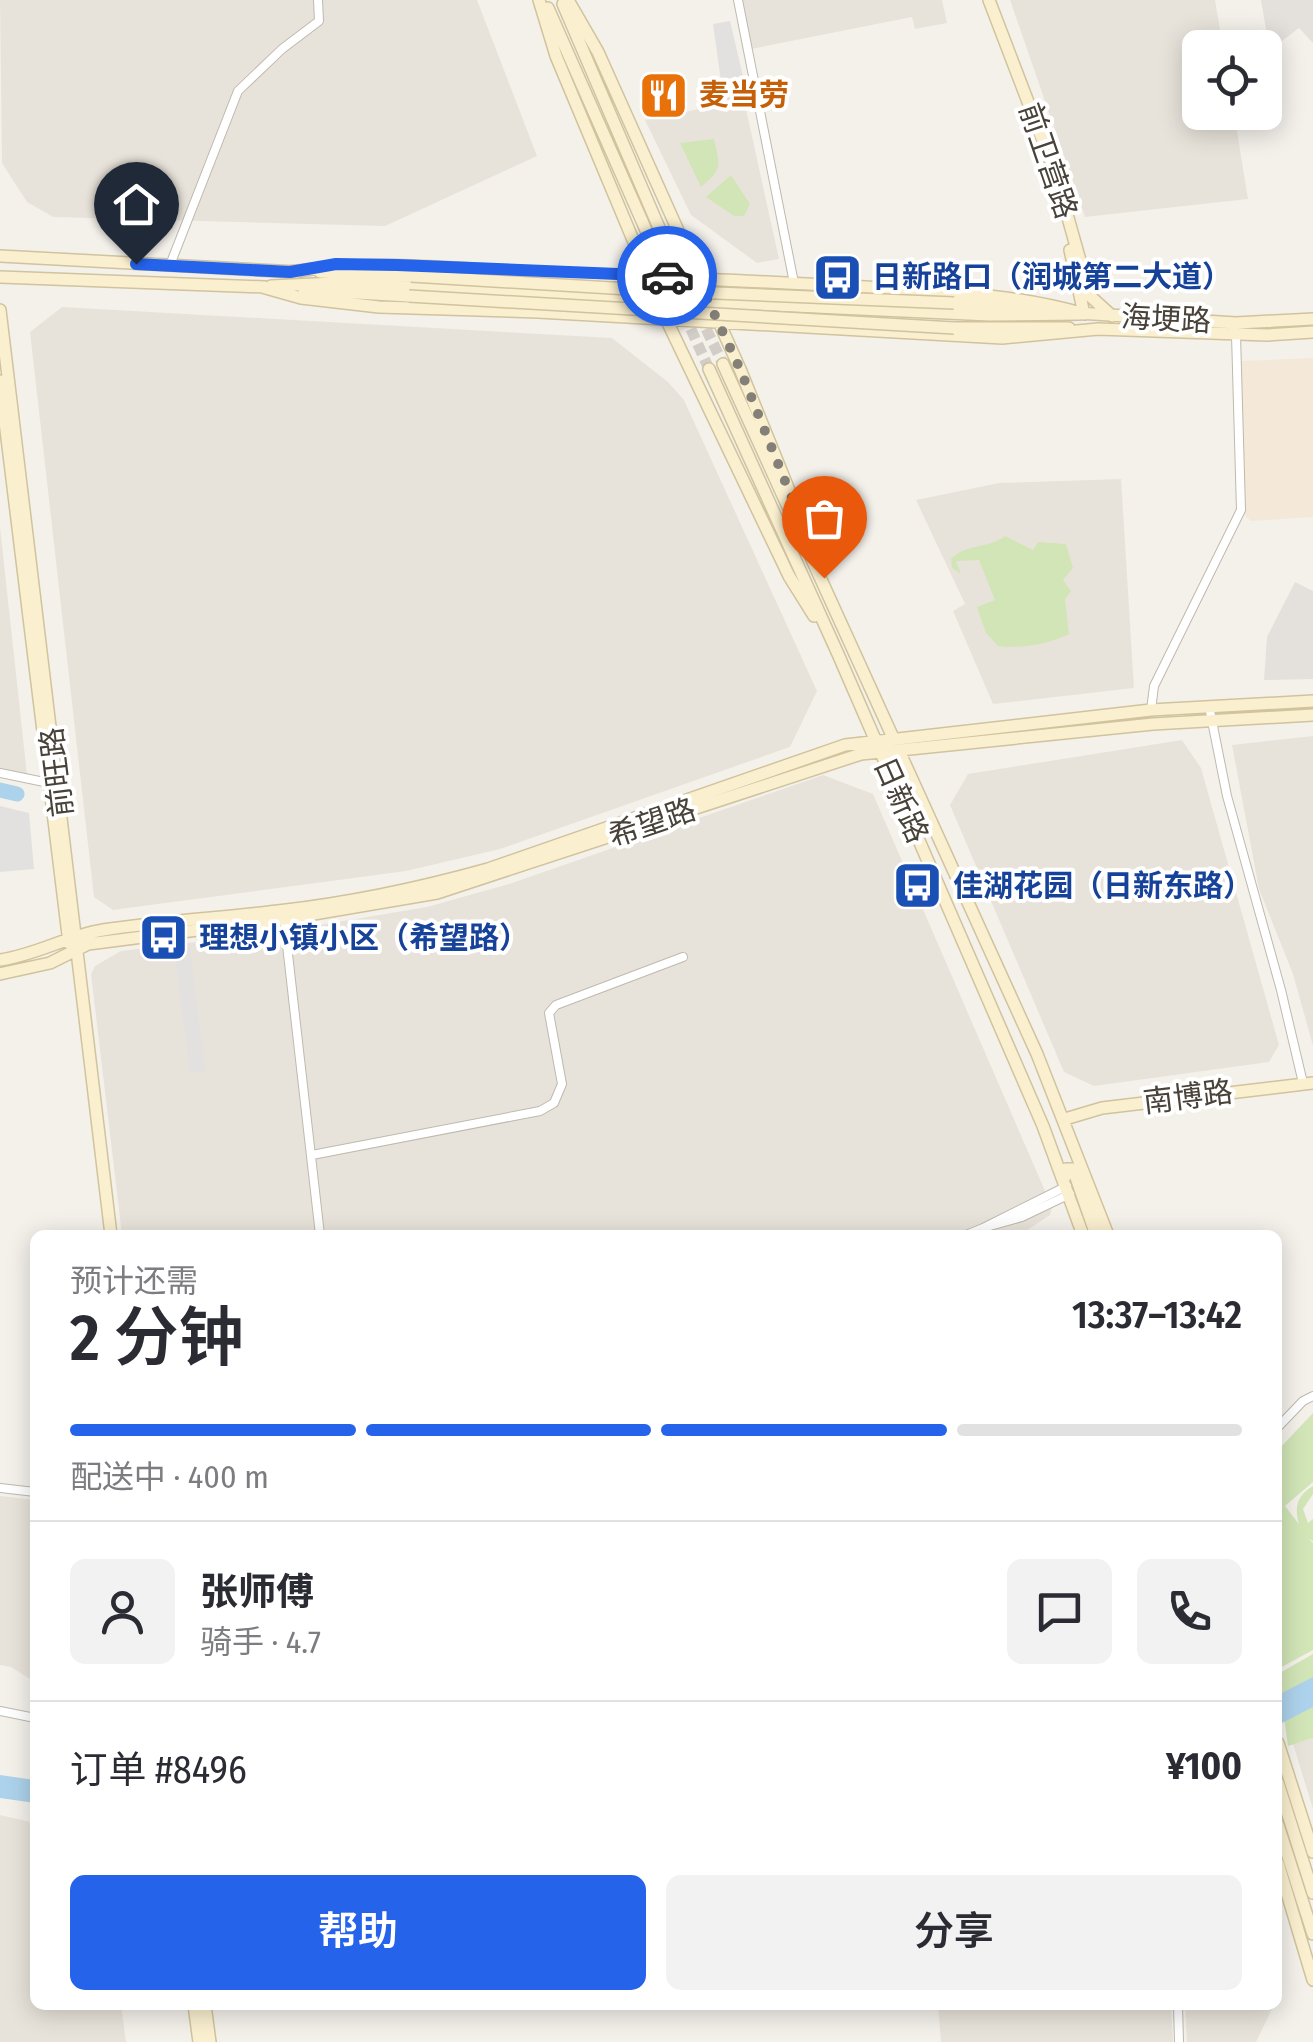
<!DOCTYPE html>
<html lang="zh">
<meta charset="utf-8">
<style>
body{margin:0;font-family:"Fira Sans Condensed","Noto Sans SC",sans-serif;background:#f2f2f3;color:#2b2b33;height:100vh;display:flex;flex-direction:column;font-size:38px;white-space:nowrap}
*{box-sizing:border-box;margin:0}
p{font-size:32px;color:#7c7c81}
.icon{flex:none;width:55px;height:55px;fill:none;stroke:currentColor;stroke-width:2;stroke-linecap:round;stroke-linejoin:round}
.map{position:relative;flex:1;overflow:hidden}
.details{position:absolute;left:30px;top:1230px;width:1252px;height:780px;display:flex;flex-direction:column;background:#fff;border-radius:15px;box-shadow:0 5px 25px #0003}
.details>*{flex:none}
.controls{position:absolute;left:1182px;top:30px;display:grid;gap:20px}
.controls a{display:grid;place-items:center;width:100px;height:100px;border-radius:15px;background:#fff;box-shadow:0 5px 25px #0003;font-size:50px}
.pin{position:absolute;display:grid;place-items:center;width:85px;height:85px;color:#fff;margin:-102px -42px;border-radius:50% 50% 50% 0;rotate:-45deg;box-shadow:0 0 10px #0007}
.pin .icon{rotate:45deg}
.courier{position:absolute;display:grid;place-items:center;width:100px;height:100px;margin:-50px;border:8px solid #2563eb;border-radius:50%;background:#fff;color:#222;box-shadow:0 2px 12px #0007}
.head em{font-style:normal;font-weight:600}
.head div{display:flex;flex-direction:column-reverse}
.head{display:flex;align-items:center;justify-content:space-between;height:170px;padding:0 40px}
h1{font-size:65px;font-weight:600;line-height:75px}
.bar{display:grid;grid-template-columns:repeat(4,1fr);gap:15px 10px;align-content:center;height:120px;padding:0 40px}
.bar i{height:12px;border-radius:8px;background:#e1e1e2}
.bar .on{background:#2563eb}
.bar p{grid-column:span 4}
.line{display:flex;align-items:center;gap:25px;padding:0 40px;border-top:2px solid #e1e1e2}
.line div{flex:1}
.round{display:grid;place-items:center;flex:none;width:105px;height:105px;border-radius:15px;background:#f2f2f3}
.button{display:flex;gap:20px;margin-top:auto;padding:20px 40px}
.button a{flex:1;height:115px;border-radius:15px;background:#2563eb;color:#fff;font-size:40px;font-weight:600;line-height:115px;text-align:center}
.button a+a{background:#f2f2f3;color:#2b2b33}
.map>svg:first-child{display:block}
.residential{fill:#e8e3da}
.commercial{fill:#f4e8d8}
.industrial{fill:#e4e0dc}
.green{fill:#d1e5b7}
.parking{fill:#e3e1df}
.water{fill:#add2eb}
.lines{fill:none;stroke-linecap:round;stroke-linejoin:round}
.river{stroke:#add2eb;stroke-width:15}
.secondary-tunnel{stroke:#d2cec7;stroke-width:11;stroke-dasharray:11 5.5;stroke-linecap:butt}
.street-casing{stroke:#bfb9ae;stroke-width:10}
.secondary-casing{stroke:#d0c39e;stroke-width:14}
.street{stroke:#fff;stroke-width:8}
.secondary{stroke:#faefcf;stroke-width:11}
.secondary-bridge-casing{stroke:#d0c39e;stroke-width:14;stroke-linecap:butt}
.secondary-bridge{stroke:#faefcf;stroke-width:11}
.done{stroke:#847f77;stroke-width:10;stroke-dasharray:0 18}
.route{stroke:#2563eb;stroke-width:12}
.labels{text-anchor:middle;stroke-width:8;stroke-linejoin:round;paint-order:stroke}
.food-label{font-size:30px;font-weight:bold;fill:#c56008;stroke:#fff;text-anchor:start}
.street-label{font-size:30px;fill:#484239;stroke:#fff}
.transit-label{font-size:30px;font-weight:bold;fill:#164399;stroke:#fff;text-anchor:start}
</style>
<div class="map">
<svg width="1313" height="2042" viewBox="0 0 1313 2042">
<rect width="100%" height="100%" fill="#f4f1eb"/>
<path class="residential" d="M 0,0 L 477,0 L 537,156 L 385,226 L 53,217 L 27,202 L 2,163 Z
M 741,0 L 942,0 L 947,23 L 915,29 L 912,17 L 751,49 Z
M 1010,0 L 1215,0 L 1223,47 L 1200,48 L 1200,112 L 1234,113 L 1248,199 L 1085,217 Z
M 744,100 L 779,259 L 757,263 L 691,215 L 645,120 Z
M 62,307 L 612,338 L 668,382 L 684,400 L 817,691 L 790,747 L 500,849 L 406,871 L 113,910 L 94,897 L 30,332 Z
M 1121,479 L 1134,688 L 993,704 L 953,611 L 965,604 L 916,500 L 999,483 Z
M 0,527 L 27,775 L 0,768 Z
M 1313,736 L 1313,1046 L 1293,974 L 1259,889 L 1232,745 Z
M 1182,740 L 1201,768 L 1279,1045 L 1269,1062 L 1094,1086 L 1064,1072 L 950,805 L 968,774 Z
M 823,775 L 873,794 L 1052,1207 L 1050,1215 L 1020,1235 L 122,1235 L 91,974 L 95,966 L 121,951 L 278,932 L 427,907 L 509,884 Z
M 0,1496 L 35,1500 L 35,1682 L 11,1667 L 0,1665 Z
M 1313,1738 L 1313,1809 L 1293,1744 Z
M 0,1815 L 35,1823 L 35,2005 L 121,2005 L 126,2042 L 0,2042 Z
M 938,2005 L 1171,2005 L 1173,2042 L 941,2042 Z
M 1185,2005 L 1274,2005 L 1256,2042 L 1187,2042 Z"/>
<path class="commercial" d="M 1313,358 L 1313,517 L 1251,521 L 1245,516 L 1241,361 Z"/>
<path class="industrial" d="M 1261,0 L 1313,0 L 1313,43 L 1299,28 L 1278,44 L 1268,41 Z
M 1295,582 L 1313,591 L 1313,679 L 1264,680 L 1267,637 Z"/>
<path class="green" d="M 714,139 C 720,167 723,168 701,187 L 680,143 Z
M 731,175 L 750,204 L 744,216 L 734,216 L 706,197 Z
M 1005,536 L 1033,550 L 1038,542 L 1066,544 L 1073,568 L 1063,580 L 1071,591 L 1065,599 L 1069,634 C 1049,644 1021,649 998,646 L 986,633 L 977,607 L 995,600 L 979,560 L 956,561 L 961,574 L 952,568 L 951,559 C 966,543 989,549 1005,536 Z
M 1313,1413 L 1313,1482 L 1285,1506 L 1299,1524 C 1294,1508 1297,1495 1313,1486 L 1313,1494 L 1303,1509 L 1308,1523 L 1313,1519 L 1313,1541 L 1309,1539 L 1313,1543 L 1313,1650 L 1278,1669 L 1278,1450 Z
M 1313,1654 L 1313,1738 L 1288,1746 L 1278,1674 Z"/>
<path class="parking" d="M 730,21 L 748,98 L 724,103 L 713,24 Z
M 0,806 L 29,813 L 34,869 L 0,872 Z
M 190,947 L 206,1071 L 190,1073 L 174,949 Z"/>
<path class="water" d="M 1313,1677 L 1313,1707 L 1278,1725 L 1278,1695 Z
M 0,1775 L 35,1780 L 35,1803 L 0,1798 Z"/>
<g class="lines">
<path class="river" d="M 0,790 L 17,794"/>
<path class="secondary-tunnel" d="M 666,244 L 685,284
M 653,246 L 670,283
M 684,314 L 709,369
M 699,314 L 723,364"/>
<defs>
<path id="street" d="M 738,0 L 794,283
M 170,265 L 238,91 L 282,49 L 319,21 L 318,0
M 1209,706 L 1227,796 L 1281,990 L 1303,1083
M 1151,710 L 1154,686 L 1241,510 L 1236,335
M 0,773 L 49,783
M 284,919 L 320,1235
M 312,1155 L 540,1111 L 554,1103 L 562,1084 L 549,1013 L 556,1005 L 683,957
M 1067,1186 L 983,1228 L 1022,1217 L 1070,1194
M 966,1235 L 983,1228
M 1278,1427 L 1303,1401 L 1313,1396
M 0,1488 L 35,1492
M 0,1711 L 35,1718
M 1178,2005 L 1179,2042"/>
<path id="secondary" d="M 539,0 L 556,56 L 667,321 L 789,576 L 814,616
M 568,0 L 598,52 L 740,369 L 810,542
M 989,0 L 1056,175 L 1090,296 L 1112,316
M 563,4 L 666,244
M 548,8 L 653,246
M 1070,250 L 1084,314
M 0,256 L 297,272
M 290,272 C 385,257 482,272 578,275 C 674,277 770,282 866,287 C 940,292 1012,293 1084,314
M 320,272 L 411,276
M 0,277 L 265,287
M 271,286 L 336,283 L 659,301 L 678,299 L 692,287
M 262,287 L 301,298 L 379,307 L 538,312 L 1002,338 L 1098,329 L 1267,335 L 1313,332
M 304,290 L 409,296
M 954,303 L 1034,308
M 0,310 L 111,1235
M 1078,313 L 1236,323 L 1313,319
M 672,314 L 690,303 L 708,302 L 990,315 L 1080,314
M 954,328 L 1069,328
M 723,364 L 1037,1054 L 1108,1235
M 709,369 L 838,654 L 1043,1126 L 1083,1235
M 0,381 L 69,943
M 0,960 C 36,955 67,936 103,930 C 160,921 220,918 278,911 C 349,903 420,888 488,869 L 845,745 L 1151,710 L 1313,701
M 0,974 L 50,963 L 88,944 L 284,919 L 437,893 L 861,754 L 1153,724 L 1313,715
M 1065,1119 L 1102,1108 L 1313,1083
M 1065,1177 L 1066,1169 L 1073,1169 L 1096,1235
M 1278,1743 L 1313,1852
M 1278,1783 L 1313,1893
M 1278,1825 L 1313,1934
M 1278,1863 L 1313,1980
M 194,2005 L 199,2042
M 205,2005 L 210,2042"/>
</defs>
<use href="#street" class="street-casing"/>
<use href="#secondary" class="secondary-casing"/>
<use href="#street" class="street"/>
<use href="#secondary" class="secondary"/>
<defs>
<path id="secondary-bridge" d="M 411,276 L 645,290 L 954,303
M 409,296 L 954,328"/>
</defs>
<use href="#secondary-bridge" class="secondary-bridge-casing"/>
<use href="#secondary-bridge" class="secondary-bridge"/>
</g>
<g class="lines">
<path class="done" d="M 667,276 L 697,277 L 740,369 L 824,578"/>
<path class="route" d="M 136,264 L 290,272 L 336,264 L 397,265 L 667,276"/>
</g>
<defs>
<symbol id="restaurant-square" viewBox="-11 -11 22 22"><rect x="-9" y="-9" width="18" height="18" rx="4" fill="#e8710a" stroke="#fff"/><path d="M-5-6h1v4h1v-4h1v4h1v-4h1v5L-1.5 .5V6h-2V.5L-5-1ZM5-6V6H3V1.5H1.5Q1.5-4 5-6Z" fill="#fff"/></symbol>
<symbol id="bus-square" viewBox="-11 -11 22 22"><rect x="-9" y="-9" width="18" height="18" rx="4" fill="#1a4fb4" stroke="#fff"/><path d="M-5-6H5V4H4V6H2V4H-2V6H-4V4H-5ZM-3.5-4V0h7V-4ZM-3.5 1.2v1.5H-2V1.2ZM2 1.2v1.5H3.5V1.2Z" fill="#fff"/></symbol>
</defs>
<g fill-rule="evenodd">
<use href="#restaurant-square" x="636" y="68" width="55" height="55"/>
<use href="#bus-square" x="810" y="250" width="55" height="55"/>
<use href="#bus-square" x="890" y="858" width="55" height="55"/>
<use href="#bus-square" x="136" y="910" width="55" height="55"/>
</g>
<g class="labels">
<g class="food-label">
<text x="699" y="105">麦当劳</text>
</g>
<g class="street-label">
<text transform="translate(1048 161) rotate(71)" y="10">前卫营路</text>
<text transform="translate(1166 319) rotate(3)" y="10">海埂路</text>
<text transform="translate(57 772) rotate(-97)" y="10">前旺路</text>
<text transform="translate(901 800) rotate(66)" y="10">日新路</text>
<text transform="translate(652 823) rotate(-19)" y="10">希望路</text>
<text transform="translate(1188 1097) rotate(-7)" y="10">南博路</text>
</g>
<g class="transit-label">
<text x="872" y="287">日新路口（润城第二大道）</text>
<text x="953" y="896">佳湖花园（日新东路）</text>
<text x="199" y="948">理想小镇小区（希望路）</text>
</g>
</g>
</svg>
<div class="controls">
<a><svg class="icon" aria-label="locate" viewBox="0 0 24 24"><circle cx="12" cy="12" r="6"/><path d="M12 2v4M12 18v4M2 12h4M18 12h4"/></svg></a>
</div>
<div class="pin" style="left:824px;top:578px;background:#ea580c"><svg class="icon" aria-label="bag" viewBox="0 0 24 24"><path d="M5 8h14l-1 12H6zM9 8a3 3 0 0 1 6 0"/></svg></div>
<div class="pin" style="left:136px;top:264px;background:#1f2937"><svg class="icon" aria-label="home" viewBox="0 0 24 24"><path d="M3 11l9-7 9 7M6 9v11h12V9"/></svg></div>
<div class="courier" style="left:667px;top:276px"><svg class="icon" aria-label="car" viewBox="0 0 24 24"><path d="M5 17H2v-5l4-1 3-4h7l3 4 3 1v5h-3M9 17h6M6 11h13"/><circle cx="7" cy="17" r="2"/><circle cx="17" cy="17" r="2"/></svg></div>
<section class="details">
<div class="head"><div><h1>2 分钟</h1><p>预计还需</p></div><em>13:37–13:42</em></div>
<div class="bar"><i class="on"></i><i class="on"></i><i class="on"></i><i></i><p>配送中 · 400 m</p></div>
<div class="line" style="height:180px"><a class="round"><svg class="icon" aria-label="person" viewBox="0 0 24 24"><circle cx="12" cy="8" r="4"/><path d="M4 21q1-7 8-7t8 7"/></svg></a><div><b>张师傅</b><p>骑手 · 4.7</p></div><a class="round"><svg class="icon" aria-label="chat" viewBox="0 0 24 24"><path d="M4 5h16v11H9l-5 4z"/></svg></a><a class="round"><svg class="icon" aria-label="phone" viewBox="0 0 24 24"><path d="M5 4h4l2 5-3 2q2 4 5 5l2-3 5 2v4C11 20 4 13 5 4z"/></svg></a></div>
<div class="line" style="height:130px"><div>订单 #8496</div><b>¥100</b></div>
<div class="button"><a>帮助</a><a>分享</a></div>
</section>
</div>
